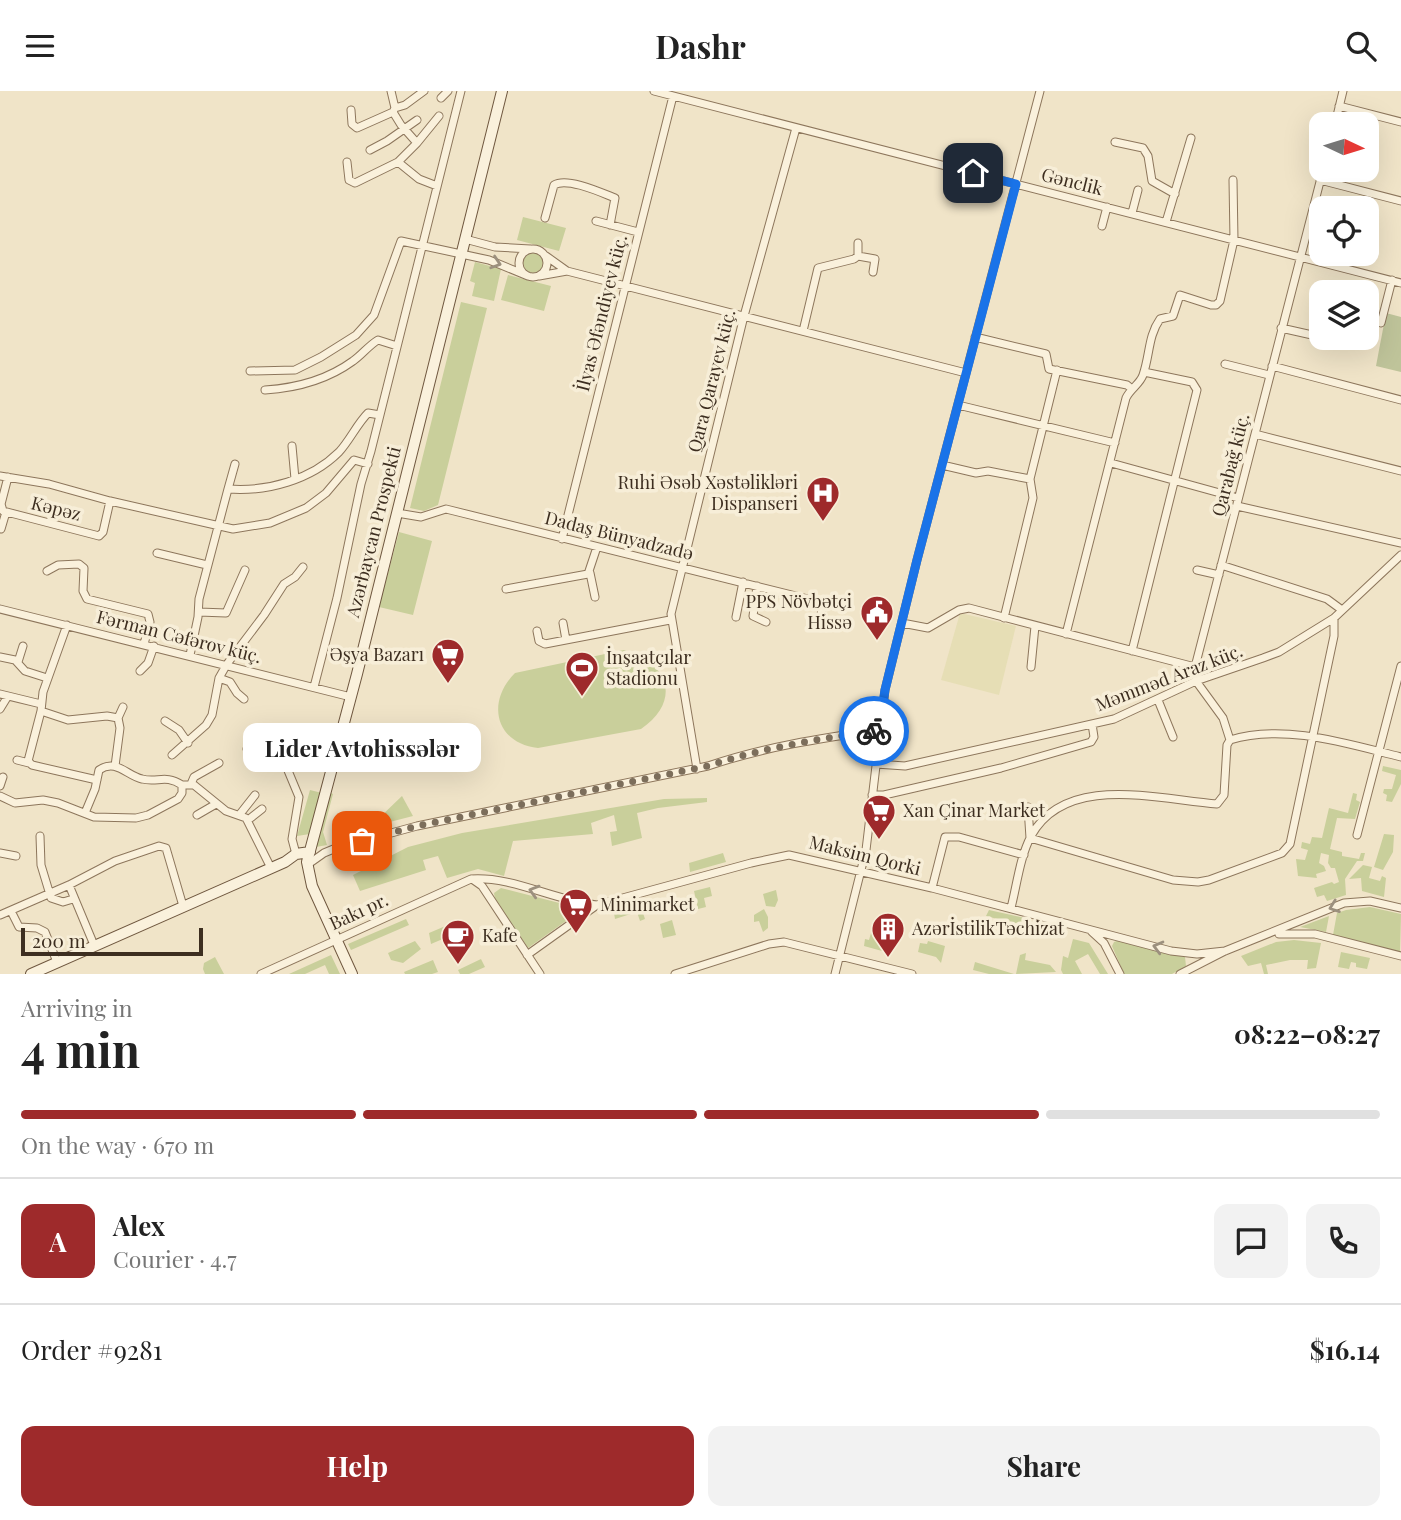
<!DOCTYPE html>
<meta charset="utf-8">
<style>
body{margin:0;font-family:"Playfair Display",serif;background:#f2f2f2;color:#222;height:100vh;display:flex;flex-direction:column;font-size:26px;white-space:nowrap}
*{box-sizing:border-box;margin:0}
p{font-size:23px;color:#767676}
.icon{flex:none;width:38px;height:38px;fill:none;stroke:currentColor;stroke-width:2;stroke-linecap:round;stroke-linejoin:round}
.map{position:relative;height:883px;overflow:hidden}
.panel{display:flex;flex-direction:column;background:#fff;flex:1}
.panel>*{flex:none}
.needle{width:46px;rotate:94deg}
.buttons{position:absolute;left:1309px;top:21px;display:grid;gap:14px}
.buttons a{display:grid;place-items:center;width:70px;height:70px;border-radius:14px;background:#fff;box-shadow:0 7px 28px #0002;font-size:35px}
.scale{position:absolute;left:21px;bottom:18px;width:182px;box-sizing:border-box;padding-left:7px;border:4px solid #3d2e20;border-top:0;font-size:19px;line-height:24px;white-space:nowrap;color:#3d2e20;-webkit-text-stroke:5px #f7eed8;paint-order:stroke}
.pin{position:absolute;display:grid;place-items:center;width:60px;height:60px;color:#fff;margin:-30px;border-radius:14px;box-shadow:0 4px 10px #0006}
.courier{position:absolute;display:grid;place-items:center;width:70px;height:70px;margin:-35px;border:5px solid #1a73e8;border-radius:50%;background:#fff;color:#222;box-shadow:0 2px 9px #0007}
.bubble{position:absolute;height:49px;border-radius:14px;background:#fff;box-shadow:0 7px 28px #0002;font-size:23px;font-weight:700;line-height:49px;text-align:center}
.summary em{font-style:normal;font-weight:700}
.summary div{display:flex;flex-direction:column-reverse}
.summary{display:flex;align-items:center;justify-content:space-between;height:119px;padding:0 21px}
h1{font-size:46px;font-weight:700;line-height:52px}
.bar{display:grid;grid-template-columns:repeat(4,1fr);gap:10px 7px;align-content:center;height:84px;padding:0 21px}
.bar i{height:9px;border-radius:5px;background:#e0e0e0}
.bar .current{background:#9e2a2b}
.bar p{grid-column:span 4}
.line{display:flex;align-items:center;gap:18px;padding:0 21px;border-top:2px solid #e0e0e0}
.line div{flex:1}
.round{display:grid;place-items:center;flex:none;width:74px;height:74px;border-radius:14px;background:#f2f2f2}
.action{display:flex;gap:14px;margin-top:auto;padding:14px 21px}
.action a{flex:1;height:80px;border-radius:14px;background:#9e2a2b;color:#fff;font-size:28px;font-weight:700;line-height:80px;text-align:center}
.action a+a{background:#f2f2f2;color:#222}
header{display:flex;justify-content:space-between;align-items:center;height:91px;padding:0 21px;background:#fff;font-size:32px;font-weight:700}
.map>svg:first-child{display:block}
.farmland{fill:#e6deb5}
.green{fill:#c9cf9b}
.cemetery{fill:#bfc49a}
.lines{fill:none;stroke-linecap:round;stroke-linejoin:round}
.street-casing{stroke:#8d765c;stroke-width:9}
.secondary-casing{stroke:#6f573f;stroke-width:12}
.street{stroke:#faf1dc;stroke-width:7}
.secondary{stroke:#faf1dc;stroke-width:10}
.oneway{stroke:#9c907e}
.done{stroke:#7c6e5b;stroke-width:7;stroke-dasharray:0 12.6}
.route{stroke:#1a73e8;stroke-width:9}
.labels{text-anchor:middle;stroke-width:7;stroke-linejoin:round;paint-order:stroke}
.street-label{font-size:18px;fill:#3d2e20;stroke:#f7eed8}
.poi-label{font-size:18px;fill:#3d2e20;stroke:#f7eed8;text-anchor:start}
</style>
<header><svg class="icon" aria-label="menu" viewBox="0 0 24 24"><path d="M4 6h16M4 12h16M4 18h16"/></svg>Dashr<svg class="icon" aria-label="search" viewBox="0 0 24 24"><circle cx="10" cy="10" r="6"/><path d="M15 15l6 6"/></svg></header>
<div class="map">
<svg width="1401" height="883" viewBox="0 0 1401 883">
<rect width="100%" height="100%" fill="#f0e4c8"/>
<path class="farmland" d="M 960,522 L 1016,535 L 999,604 L 941,589 Z"/>
<path class="green" d="M 523,126 L 566,137 L 559,160 L 517,149 Z
M523 172a10 10 0 1 1 20 0a10 10 0 1 1-20 0Z
M 475,171 L 501,178 L 494,210 L 472,205 L 475,192 L 470,190 Z
M 508,184 L 551,195 L 544,220 L 501,209 Z
M 461,211 L 487,217 L 438,414 L 424,420 L 410,417 Z
M 399,441 L 432,450 L 413,524 L 379,516 Z
M 624,559 C 669,571 682,610 641,638 L 538,657 C 495,652 486,611 515,582 Z
M 1383,675 L 1401,679 L 1401,693 L 1392,711 L 1386,710 L 1387,704 L 1383,702 L 1384,698 L 1392,698 L 1396,684 L 1382,680 Z
M 310,699 L 322,702 L 310,743 L 297,745 Z
M 331,702 L 333,703 L 323,741 L 327,754 L 316,756 Z
M 1353,702 L 1357,703 L 1356,709 L 1360,711 L 1355,728 L 1337,727 L 1330,758 L 1342,761 L 1342,765 L 1359,768 L 1361,762 L 1365,762 L 1363,770 L 1357,770 L 1345,788 L 1346,804 L 1327,810 L 1324,804 L 1317,806 L 1314,797 L 1332,791 L 1334,793 L 1339,791 L 1335,777 L 1331,777 L 1328,772 L 1329,764 L 1321,762 L 1319,772 L 1324,775 L 1326,780 L 1316,783 L 1317,787 L 1298,785 L 1296,768 L 1305,769 L 1308,759 L 1301,757 L 1302,751 L 1310,753 L 1312,746 L 1322,747 L 1329,717 L 1348,722 Z
M 402,705 L 413,725 L 382,733 L 378,728 Z
M 707,707 L 707,711 L 658,717 L 637,722 L 642,747 L 612,755 L 610,741 L 617,740 L 614,724 L 591,732 L 593,743 L 513,750 L 504,785 L 478,778 L 447,787 L 438,765 L 423,769 L 426,779 L 360,800 L 353,784 L 408,756 L 462,742 L 664,708 Z
M 1384,743 L 1394,744 L 1393,761 L 1383,779 L 1374,776 Z
M 723,762 L 726,771 L 690,781 L 689,772 Z
M 1363,774 L 1372,776 L 1369,787 L 1380,790 L 1382,785 L 1386,787 L 1384,806 L 1362,800 L 1361,787 L 1349,788 Z
M 710,796 L 712,805 L 704,807 L 706,816 L 698,818 L 694,800 Z
M 501,797 L 571,815 L 575,821 L 573,825 L 528,857 L 495,808 L 494,802 Z
M 776,799 L 778,809 L 775,816 L 766,815 L 763,803 Z
M 651,812 L 652,816 L 642,819 L 645,828 L 640,830 L 637,821 L 615,828 L 614,822 Z
M 1370,816 L 1401,823 L 1400,861 L 1333,844 L 1337,822 L 1346,819 Z
M 764,818 L 768,826 L 768,837 L 763,841 L 759,830 L 754,831 L 754,824 Z
M 989,819 L 1029,828 L 1031,834 L 1028,846 L 1002,839 L 1005,830 L 986,825 Z
M 1329,825 L 1326,841 L 1300,836 Z
M 406,828 L 409,834 L 351,859 L 348,853 Z
M 672,829 L 676,844 L 663,847 L 660,833 Z
M 455,831 L 463,835 L 467,843 L 463,845 L 464,847 L 449,854 L 445,847 L 431,853 L 429,842 Z
M 871,842 L 885,846 L 882,860 L 864,855 L 865,848 L 869,849 Z
M 1073,848 L 1089,852 L 1108,883 L 1100,883 L 1088,863 L 1075,870 L 1082,883 L 1063,883 L 1061,879 L 1063,865 L 1068,867 Z
M 1119,849 L 1185,866 L 1186,875 L 1172,883 L 1124,883 L 1112,855 L 1114,851 Z
M 1294,849 L 1321,852 L 1316,877 L 1307,878 L 1308,869 L 1290,869 L 1266,874 L 1268,883 L 1264,883 L 1261,872 L 1248,875 L 1241,865 L 1276,851 Z
M 415,850 L 421,858 L 403,872 L 391,869 L 388,862 Z
M 928,850 L 945,855 L 941,872 L 936,866 L 918,861 L 920,852 L 927,853 Z
M 1341,861 L 1370,867 L 1367,878 L 1356,876 L 1356,872 L 1351,871 L 1349,878 L 1338,876 Z
M 1026,862 L 1025,869 L 1050,874 L 1056,881 L 1016,883 L 1020,864 Z
M 331,864 L 340,883 L 329,883 L 325,874 L 305,883 L 289,883 Z
M 215,866 L 224,883 L 205,883 L 203,878 L 204,872 Z
M 481,868 L 485,876 L 469,883 L 460,883 L 458,879 Z
M 433,869 L 438,881 L 432,883 L 405,883 L 404,881 Z
M 975,871 L 1014,883 L 989,883 L 973,879 Z"/>
<path class="cemetery" d="M 1386,222 L 1401,226 L 1401,281 L 1376,275 Z"/>
<g class="lines">
<defs>
<path id="street" d="M 391,0 L 395,17
M 424,0 L 405,14 L 395,17 L 393,21 L 401,34 L 417,52 L 398,71 L 419,88 L 437,95
M 654,0 L 1401,192
M 441,7 L 448,0
M 1339,15 L 1401,31
M 351,19 L 352,33 L 357,37 L 393,21
M 1335,33 L 1343,0
M 1115,51 L 1143,57 L 1148,65 L 1152,90 L 1175,103
M 417,52 L 439,25
M 370,59 L 387,50 L 417,29
M 347,71 L 349,89 L 355,92 L 398,71
M 1320,89 L 1401,110
M 1132,122 L 1138,99
M 545,127 L 554,94 C 567,86 600,101 615,107 L 610,134
M 596,130 L 638,141
M 1166,131 L 1191,47
M 1102,135 L 1107,116
M 465,148 L 495,156 L 530,158
M519 172a14 14 0 1 1 28 0a14 14 0 1 1-28 0Z
M 858,165 L 858,152
M 567,180 L 966,282
M 539,185 L 567,180 L 546,165
M 1381,232 L 1392,189
M 1281,237 L 1321,246
M 803,240 L 818,177 L 854,168 L 858,165 L 875,168 L 873,181
M 975,246 L 1046,263 L 1049,278 L 1127,294 L 1132,298
M 1323,247 L 1340,251
M 1225,273 L 1269,284
M 1272,275 L 1401,309
M 250,280 L 295,279 L 321,266 L 356,244 L 374,224 L 401,150 L 489,169 L 528,185
M 265,299 C 296,297 327,289 353,270 C 362,264 368,255 378,249 L 397,255
M 958,314 L 1115,352
M 1255,343 L 1401,380
M 292,355 L 295,388
M 1111,372 L 1238,407
M 942,374 L 976,382 L 988,380 L 1030,388
M 0,385 L 49,393 L 110,410 L 233,438 L 270,432 L 306,417 L 326,402 L 354,369 L 368,373
M 8,386 L 1,413 L 3,420 L 99,445 L 103,441 L 110,410
M 228,398 L 235,373
M 1237,415 L 1401,452
M 397,422 L 421,426 L 446,418 L 816,510 L 822,515 L 821,525
M 1,438 L 6,421
M 562,448 L 673,5
M 157,462 L 207,474
M 1221,474 L 1327,508 L 1342,519
M 1197,479 L 1219,484
M 47,480 L 58,474 L 79,473 L 84,477 L 83,500 L 87,508 L 148,523 L 150,531 L 144,553
M 590,482 L 595,506
M 757,495 L 753,525 L 766,531
M 506,498 L 588,483 L 597,456
M 0,518 L 351,606
M 199,521 L 226,522 L 245,479
M 736,526 L 743,491
M 1004,527 L 1033,407 L 1030,388 L 1057,279
M 563,532 L 566,549
M 902,532 L 928,537 L 959,519 L 969,517 L 1195,576
M 67,534 L 43,601 L 41,620 L 28,670 L 32,674 L 97,689
M 537,540 L 539,550 L 545,553 L 670,529
M 1066,543 L 1126,307 C 1130,298 1140,293 1143,284 C 1150,264 1148,245 1160,228 L 1173,225 L 1180,204 L 1211,214 L 1216,214 L 1220,210 L 1234,149 L 1233,89
M 1132,560 L 1197,299 L 1192,291 L 1144,281
M 190,564 L 198,526 L 199,508 L 228,398 C 267,401 311,389 339,361 C 350,349 357,333 368,322 L 380,324
M 0,566 L 15,569 L 25,580 L 47,587
M 18,571 L 23,555
M 1031,576 L 1035,535
M 140,580 L 148,572 L 154,555
M 219,587 L 230,591 L 237,602 L 244,608
M 314,596 L 337,507 L 361,393 L 371,360 L 461,0
M 0,603 L 41,613
M 1158,609 L 1173,646
M 0,618 L 8,605
M 41,620 L 68,629 L 107,625 L 118,627 L 120,637 L 115,675
M 118,627 L 123,616
M 165,630 L 179,639 L 188,652
M 1230,649 L 1223,627 L 1196,590 L 1195,576 L 1323,79
M 247,658 L 255,657 L 266,666 L 277,665 L 284,670 L 299,706 L 292,748 L 296,763
M 172,664 L 206,634 L 212,624 L 219,587 L 227,573 L 264,524 L 284,493 L 295,486 L 303,476
M 17,669 L 29,672
M 876,673 L 905,675 L 1114,628 L 1196,590 L 1263,567 L 1279,561 L 1334,527 L 1401,464
M 697,678 L 671,523 L 744,225 L 796,37
M 191,693 L 194,686 L 219,672
M 0,695 L 3,686
M 872,704 L 884,704 L 1001,677 L 1091,651 L 1094,646 L 1092,633
M 0,705 L 15,712 L 43,709 L 58,712 L 94,726 L 136,727 L 148,724 L 178,708 L 182,702 L 182,694 L 194,694 L 226,720 L 246,727 L 271,777
M 1028,716 L 1030,747 L 1173,789 L 1198,791 L 1209,789 L 1282,762 L 1290,753 L 1334,545 L 1334,527
M 85,722 L 95,698 L 99,679 C 116,667 127,685 142,688 C 158,692 165,683 182,694
M 240,723 L 255,704
M 197,724 L 216,713
M 248,729 L 262,718
M 1357,744 L 1401,575
M 40,745 L 41,774 L 51,807 L 63,811 L 73,808
M 0,762 L 16,765
M 307,774 L 324,762 L 336,757 L 417,735 L 708,675 C 763,656 822,647 879,639
M 472,788 L 482,795 L 540,883
M 69,794 L 94,854
M 932,797 L 945,746 L 959,746 L 1024,764
M 1011,817 C 1017,793 1020,766 1031,745 C 1066,681 1160,709 1217,713 L 1224,704 L 1227,654 L 1230,649 C 1284,632 1348,653 1401,666
M 11,820 L 19,836 L 37,837 L 45,841 L 57,871
M 0,824 L 69,794 L 115,770 L 159,755 L 166,757 L 183,815
M 1092,841 L 1104,852 L 1120,883
M 1279,843 L 1315,843 L 1401,865
M 527,864 L 597,814 L 751,772 L 789,764 L 932,797 L 1171,860 L 1197,863 L 1225,860
M 261,883 L 471,788 C 513,785 555,810 597,814
M 675,883 L 769,853 L 784,851 L 912,883
M 835,883 L 866,759 L 885,599 L 917,469 L 1040,0
M 1180,883 L 1225,860 L 1344,812 L 1370,810 L 1401,817"/>
<path id="secondary" d="M 31,883 L 285,771 L 296,763 L 310,761
M 352,883 L 312,795 L 307,771 L 357,583 L 502,0"/>
</defs>
<use href="#street" class="street-casing"/>
<use href="#secondary" class="secondary-casing"/>
<use href="#street" class="street"/>
<use href="#secondary" class="secondary"/>
</g>
<defs><path id="oneway-chevron" d="M-2-3.5L2.5 0L-2 3.5" fill="none" stroke-width="1.6" stroke-linecap="round" stroke-linejoin="round" transform="scale(1.75)"/></defs>
<g class="oneway">
<use href="#oneway-chevron" transform="translate(496 172) rotate(18)"/>
<use href="#oneway-chevron" transform="translate(534 800) rotate(-164)"/>
<use href="#oneway-chevron" transform="translate(1334 816) rotate(160)"/>
<use href="#oneway-chevron" transform="translate(1158 856) rotate(-165)"/>
</g>
<g class="lines">
<path class="done" d="M 362,750 L 417,735 L 708,675 C 761,657 819,648 874,640"/>
<path class="route" d="M 874,640 L 879,639 L 885,599 L 917,469 L 1016,93 L 973,82"/>
</g>
<defs>
<symbol id="hospital-pin" viewBox="-11 -11 22 30"><path d="M0 17L-7.5 6A9.5 9.5 0 1 1 7.5 6Z" fill="#9e2a2b" stroke="#f7eed8"/><path d="M-5-5h3v3.5h4V-5h3V5h-3V1.5h-4V5h-3Z" fill="#fff"/></symbol>
<symbol id="civic-pin" viewBox="-11 -11 22 30"><path d="M0 17L-7.5 6A9.5 9.5 0 1 1 7.5 6Z" fill="#9e2a2b" stroke="#f7eed8"/><path d="M-.6-6.5H3V-4.5H.6V-3L4-1V1h2V6H-6V1h2V-1L-.6-3ZM-1.2 2.5V6h2.4V2.5Z" fill="#fff"/></symbol>
<symbol id="supermarket-pin" viewBox="-11 -11 22 30"><path d="M0 17L-7.5 6A9.5 9.5 0 1 1 7.5 6Z" fill="#9e2a2b" stroke="#f7eed8"/><path d="M-6-5.5h2.5l.6 2H6L4.5 2H-2.5L-4.4-4H-6ZM-1.5 3.2a1.3 1.3 0 1 0 .1 0ZM3 3.2a1.3 1.3 0 1 0 .1 0Z" fill="#fff"/></symbol>
<symbol id="stadium-pin" viewBox="-11 -11 22 30"><path d="M0 17L-7.5 6A9.5 9.5 0 1 1 7.5 6Z" fill="#9e2a2b" stroke="#f7eed8"/><path d="M0-5a6.5 5 0 1 0 0 10a6.5 5 0 1 0 0-10ZM-3.5-1.8h7v3.6h-7Z" fill="#fff"/></symbol>
<symbol id="building-pin" viewBox="-11 -11 22 30"><path d="M0 17L-7.5 6A9.5 9.5 0 1 1 7.5 6Z" fill="#9e2a2b" stroke="#f7eed8"/><path d="M-4-6H4V6H1V3H-1V6H-4ZM-2.5-4.3h1.7v1.8h-1.7ZM.8-4.3h1.7v1.8H.8ZM-2.5-1h1.7V.8h-1.7ZM.8-1h1.7V.8H.8Z" fill="#fff"/></symbol>
<symbol id="cafe-pin" viewBox="-11 -11 22 30"><path d="M0 17L-7.5 6A9.5 9.5 0 1 1 7.5 6Z" fill="#9e2a2b" stroke="#f7eed8"/><path d="M-5.5-4.5H6V0H3Q3 3.5 0 3.5H-2.5Q-5.5 3.5-5.5 0ZM3-3.2v2h1.7v-2ZM-6 4.5H4V6H-6Z" fill="#fff"/></symbol>
</defs>
<g fill-rule="evenodd">
<use href="#hospital-pin" x="804" y="383" width="38" height="52"/>
<use href="#civic-pin" x="858" y="502" width="38" height="52"/>
<use href="#supermarket-pin" x="429" y="545" width="38" height="52"/>
<use href="#stadium-pin" x="563" y="558" width="38" height="52"/>
<use href="#supermarket-pin" x="860" y="701" width="38" height="52"/>
<use href="#supermarket-pin" x="557" y="795" width="38" height="52"/>
<use href="#building-pin" x="869" y="819" width="38" height="52"/>
<use href="#cafe-pin" x="439" y="826" width="38" height="52"/>
</g>
<g class="labels">
<g class="street-label">
<text transform="translate(1072 91) rotate(14)" y="6">Gənclik</text>
<text transform="translate(602 222) rotate(-76)" y="6">İlyas Əfəndiyev küç.</text>
<text transform="translate(712 290) rotate(-76)" y="6">Qara Qarayev küç.</text>
<text transform="translate(1231 374) rotate(-76)" y="6">Qarabağ küç.</text>
<text transform="translate(56 418) rotate(14)" y="6">Kəpəz</text>
<text transform="translate(374 441) rotate(-76)" y="6">Azərbaycan Prospekti</text>
<text transform="translate(619 445) rotate(14)" y="6">Dadaş Bünyadzadə</text>
<text transform="translate(179 546) rotate(14)" y="6">Fərman Cəfərov küç.</text>
<text transform="translate(1169 587) rotate(-21)" y="6">Məmməd Araz küç.</text>
<text transform="translate(865 765) rotate(14)" y="6">Maksim Qorki</text>
<text transform="translate(359 821) rotate(-25)" y="6">Bakı pr.</text>
</g>
<g class="poi-label">
<text x="798" y="398" text-anchor="end">Ruhi Əsəb Xəstəlikləri<tspan x="798" dy="21">Dispanseri</tspan></text>
<text x="852" y="517" text-anchor="end">PPS Növbətçi<tspan x="852" dy="21">Hissə</tspan></text>
<text x="424" y="570" text-anchor="end">Əşya Bazarı</text>
<text x="606" y="573">İnşaatçılar<tspan x="606" dy="21">Stadionu</tspan></text>
<text x="903" y="726">Xan Çinar Market</text>
<text x="600" y="820">Minimarket</text>
<text x="912" y="844">AzərİstilikTəchizat</text>
<text x="482" y="851">Kafe</text>
</g>
</g>
</svg>
<div class="buttons">
<a><svg class="needle" viewBox="-14 -14 28 28"><path d="M0-13l5 13h-10z" fill="#e53935"/><path d="M0 13l5-13h-10z" fill="#767676"/></svg></a>
<a><svg class="icon" aria-label="locate" viewBox="0 0 24 24"><circle cx="12" cy="12" r="6"/><path d="M12 2v4M12 18v4M2 12h4M18 12h4"/></svg></a>
<a><svg class="icon" aria-label="layers" viewBox="0 0 24 24"><path d="M12 4l9 5-9 5-9-5zM3 14l9 5 9-5"/></svg></a>
</div>
<div class="scale">200 m</div>
<div class="pin" style="left:362px;top:750px;background:#ea580c"><svg class="icon" aria-label="bag" viewBox="0 0 24 24"><path d="M5 8h14l-1 12H6zM9 8a3 3 0 0 1 6 0"/></svg></div>
<div class="pin" style="left:973px;top:82px;background:#1f2937"><svg class="icon" aria-label="home" viewBox="0 0 24 24"><path d="M3 11l9-7 9 7M6 9v11h12V9"/></svg></div>
<div class="courier" style="left:874px;top:640px"><svg class="icon" aria-label="bike" viewBox="0 0 24 24"><circle cx="6" cy="16" r="4"/><circle cx="18" cy="16" r="4"/><path d="M6 16l4-8h5l3 8M10 8l3 8H6M13 5h3"/></svg></div>
<div class="bubble" style="left:243px;top:632px;width:238px">Lider Avtohissələr</div>
</div>
<section class="panel">
<div class="summary"><div><h1>4 min</h1><p>Arriving in</p></div><em>08:22–08:27</em></div>
<div class="bar"><i class="current"></i><i class="current"></i><i class="current"></i><i></i><p>On the way · 670 m</p></div>
<div class="line" style="height:126px"><b class="round" style="background:#9e2a2b;color:#fff">A</b><div><b>Alex</b><p>Courier · 4.7</p></div><a class="round"><svg class="icon" aria-label="chat" viewBox="0 0 24 24"><path d="M4 5h16v11H9l-5 4z"/></svg></a><a class="round"><svg class="icon" aria-label="phone" viewBox="0 0 24 24"><path d="M5 4h4l2 5-3 2q2 4 5 5l2-3 5 2v4C11 20 4 13 5 4z"/></svg></a></div>
<div class="line" style="height:91px"><div>Order #9281</div><b>$16.14</b></div>
<div class="action"><a>Help</a><a>Share</a></div>
</section>
